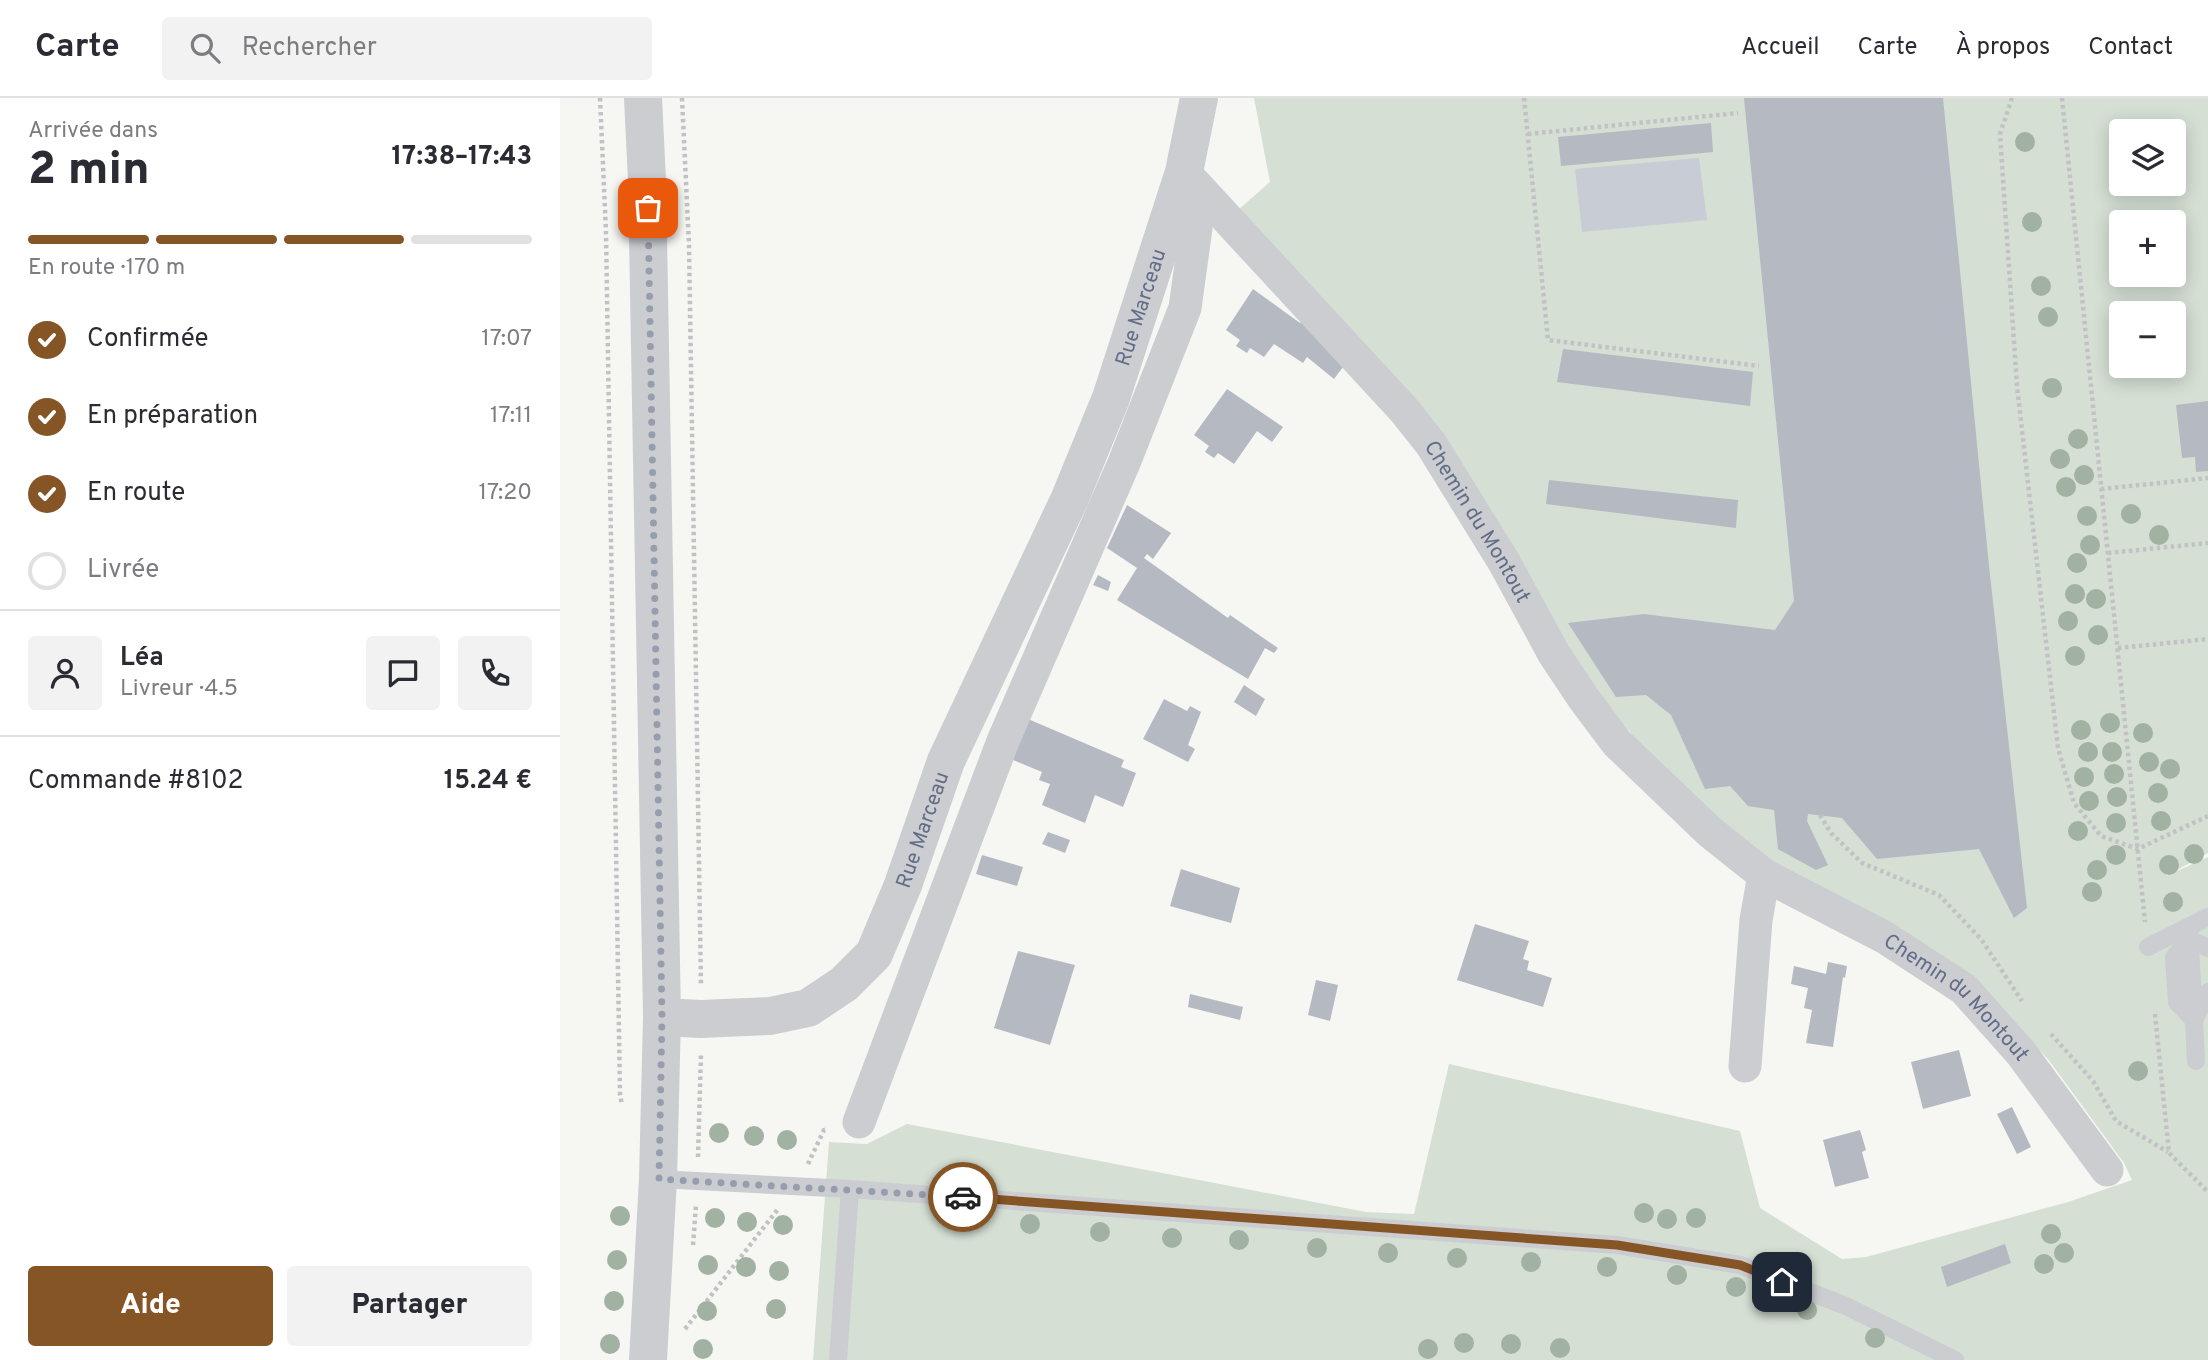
<!DOCTYPE html>
<html lang="fr">
<meta charset="utf-8">
<style>
body{margin:0;font-family:Overpass,sans-serif;background:#f2f2f3;color:#2b2b33;height:100vh;display:flex;flex-direction:column;font-size:26px;white-space:nowrap}
*{box-sizing:border-box;margin:0}
p{font-size:23px;color:#7c7c81}
.icon{flex:none;width:38px;height:38px;fill:none;stroke:currentColor;stroke-width:2;stroke-linecap:round;stroke-linejoin:round}
.map{position:relative;flex:1;overflow:hidden}
.drawer{display:flex;flex-direction:column;background:#fff;width:560px}
.drawer>*{flex:none}
.tools{position:absolute;left:1549px;top:21px;display:grid;gap:14px}
.tools a{display:grid;place-items:center;width:77px;height:77px;border-radius:7px;background:#fff;box-shadow:0 4px 18px #0003;font-size:35px}
.pin{position:absolute;display:grid;place-items:center;width:60px;height:60px;color:#fff;margin:-30px;border-radius:14px;box-shadow:0 4px 10px #0006}
.courier{position:absolute;display:grid;place-items:center;width:70px;height:70px;margin:-35px;border:5px solid #865526;border-radius:50%;background:#fff;color:#222;box-shadow:0 2px 9px #0007}
.overview em{font-style:normal;font-weight:800}
.overview div{display:flex;flex-direction:column-reverse}
.overview{display:flex;align-items:center;justify-content:space-between;height:119px;padding:0 28px}
h1{font-size:46px;font-weight:800;line-height:52px}
.bar{display:grid;grid-template-columns:repeat(4,1fr);gap:10px 7px;align-content:center;height:84px;padding:0 28px}
.bar i{height:9px;border-radius:5px;background:#e1e1e2}
.bar .active{background:#865526}
.bar p{grid-column:span 4}
.line{display:flex;align-items:center;gap:18px;padding:0 28px;border-top:2px solid #e1e1e2}
.line div{flex:1}
.round{display:grid;place-items:center;flex:none;width:74px;height:74px;border-radius:7px;background:#f2f2f3}
ol{padding:0 28px;list-style:none}
li{display:flex;align-items:center;gap:21px;height:77px}
li p{margin-inline-start:auto}
li .icon{padding:7px;border-radius:50%;background:#865526;color:#fff;stroke-width:4}
li:last-child{color:#7c7c81}
li i{width:38px;height:38px;border:4px solid #e1e1e2;border-radius:50%}
.action{display:flex;gap:14px;margin-top:auto;padding:14px 28px}
.action a{flex:1;height:80px;border-radius:7px;background:#865526;color:#fff;font-size:28px;font-weight:800;line-height:80px;text-align:center}
.action a+a{background:#f2f2f3;color:#2b2b33}
header{display:flex;align-items:center;gap:42px;box-sizing:border-box;height:98px;padding:0 35px;background:#fff;border-bottom:2px solid #e1e1e2}
header strong{font-size:33px}
nav{display:flex;gap:38px;margin-inline-start:auto;font-size:24px}
.search{width:490px;height:63px;background:#f2f2f3;display:flex;align-items:center;gap:18px;box-sizing:border-box;padding:0 24px;border-radius:7px;color:#7c7c81;font-size:26px}
main{display:flex;flex:1;min-height:0}
.map>svg:first-child{display:block}
.green{fill:#d5dfd4;fill-rule:evenodd}
.water{fill:#c8cdd5}
.building{fill:#b5b9c1}
.lines{fill:none;stroke-linecap:round;stroke-linejoin:round}
.path{stroke:#c2c2c5;stroke-width:4.5;stroke-dasharray:3.5 3.5;stroke-linecap:butt}
.service{stroke:#cbcdd1;stroke-width:18}
.minor{stroke:#cbcdd1;stroke-width:33}
.tertiary{stroke:#cbcdd1;stroke-width:38}
.tree{fill:#a2b2a2}
.done{stroke:#969dad;stroke-width:7;stroke-dasharray:0 12.6}
.route{stroke:#865526;stroke-width:9}
.labels{text-anchor:middle;stroke-width:7;stroke-linejoin:round;paint-order:stroke}
.street-label{font-size:21px;fill:#636d87;stroke:#fff}
</style>
<header>
<strong>Carte</strong>
<div class="search"><svg class="icon" aria-label="search" viewBox="0 0 24 24"><circle cx="10" cy="10" r="6"/><path d="M15 15l6 6"/></svg>Rechercher</div>
<nav><a>Accueil</a><a>Carte</a><a>À propos</a><a>Contact</a></nav>
</header>
<main>
<section class="drawer">
<div class="overview"><div><h1>2 min</h1><p>Arrivée dans</p></div><em>17:38–17:43</em></div>
<div class="bar"><i class="active"></i><i class="active"></i><i class="active"></i><i></i><p>En route · 170 m</p></div>
<ol>
<li><svg class="icon" aria-label="check" viewBox="0 0 24 24"><path d="M5 12l5 5 9-10"/></svg>Confirmée<p>17:07</p></li>
<li><svg class="icon" aria-label="check" viewBox="0 0 24 24"><path d="M5 12l5 5 9-10"/></svg>En préparation<p>17:11</p></li>
<li><svg class="icon" aria-label="check" viewBox="0 0 24 24"><path d="M5 12l5 5 9-10"/></svg>En route<p>17:20</p></li>
<li><i></i>Livrée</li>
</ol>
<div class="line" style="height:126px"><a class="round"><svg class="icon" aria-label="person" viewBox="0 0 24 24"><circle cx="12" cy="8" r="4"/><path d="M4 21q1-7 8-7t8 7"/></svg></a><div><b>Léa</b><p>Livreur · 4.5</p></div><a class="round"><svg class="icon" aria-label="chat" viewBox="0 0 24 24"><path d="M4 5h16v11H9l-5 4z"/></svg></a><a class="round"><svg class="icon" aria-label="phone" viewBox="0 0 24 24"><path d="M5 4h4l2 5-3 2q2 4 5 5l2-3 5 2v4C11 20 4 13 5 4z"/></svg></a></div>
<div class="line" style="height:91px"><div>Commande #8102</div><b>15.24 €</b></div>
<div class="action"><a>Aide</a><a>Partager</a></div>
</section>
<div class="map">
<svg width="1648" height="1262" viewBox="0 0 1648 1262">
<rect width="100%" height="100%" fill="#f6f7f3"/>
<path class="green" d="M 694,0 L 1648,0 L 1648,755 L 1604,779 L 1648,759 L 1648,1262 L 253,1262 L 269,1044 L 307,1046 L 347,1026 L 806,1114 L 854,1116 L 889,966 L 1180,1033 L 1200,1110 L 1282,1161 L 1306,1159 L 1508,1104 L 1572,1082 L 1564,1065 L 1488,961 L 1422,896 L 1211,766 L 1103,673 L 1015,569 L 679,111 L 710,84 ZM 1561,33 L 1614,33 L 1614,86 L 1561,86 ZM 1561,124 L 1614,124 L 1614,177 L 1561,177 ZM 1561,215 L 1614,215 L 1614,268 L 1561,268 Z"/>
<path class="water" d="M 1139,60 L 1147,122 L 1022,134 L 1015,71 Z"/>
<path class="building" d="M 1184,0 L 1383,0 L 1429,468 L 1467,810 L 1454,820 L 1419,751 L 1317,761 L 1282,720 L 1248,716 L 1247,723 L 1268,767 L 1256,772 L 1218,751 L 1214,712 L 1188,708 L 1170,688 L 1145,691 L 1111,617 L 1086,597 L 1056,599 L 1008,525 L 1084,516 L 1215,532 L 1234,503 Z
M 1151,25 L 1153,54 L 1001,68 L 998,39 Z
M 693,191 L 740,225 L 745,219 L 786,265 L 774,281 L 747,259 L 743,265 L 714,246 L 704,259 L 690,250 L 687,255 L 676,248 L 680,242 L 666,232 Z
M 1003,251 L 1193,274 L 1190,308 L 997,284 Z
M 667,291 L 723,329 L 712,344 L 697,333 L 674,366 L 658,355 L 654,360 L 645,354 L 649,348 L 634,337 Z
M 1648,303 L 1648,373 L 1636,374 L 1635,359 L 1622,360 L 1616,307 Z
M 989,382 L 1178,402 L 1176,430 L 986,406 Z
M 567,407 L 611,435 L 593,461 L 587,456 L 584,460 L 668,520 L 670,517 L 718,550 L 714,555 L 705,550 L 688,581 L 557,502 L 577,470 L 547,450 Z
M 538,477 L 551,484 L 548,493 L 533,487 Z
M 684,587 L 705,601 L 696,618 L 674,604 Z
M 604,601 L 627,613 L 630,608 L 641,614 L 628,647 L 635,651 L 628,664 L 583,641 Z
M 468,621 L 564,662 L 561,669 L 576,675 L 563,709 L 535,697 L 525,725 L 482,707 L 490,686 L 479,682 L 482,674 L 453,662 Z
M 488,734 L 510,742 L 505,755 L 482,746 Z
M 422,757 L 463,769 L 457,788 L 416,776 Z
M 621,771 L 680,790 L 671,825 L 610,808 Z
M 915,826 L 969,843 L 963,861 L 969,863 L 967,872 L 992,880 L 983,909 L 897,882 Z
M 458,853 L 515,867 L 490,947 L 434,930 Z
M 1268,864 L 1287,868 L 1285,880 L 1283,879 L 1273,949 L 1246,945 L 1252,912 L 1244,910 L 1248,890 L 1231,886 L 1234,868 L 1266,876 Z
M 756,882 L 778,887 L 770,923 L 748,917 Z
M 630,896 L 683,909 L 680,922 L 628,909 Z
M 1399,952 L 1411,998 L 1363,1011 L 1351,964 Z
M 1452,1009 L 1471,1049 L 1457,1056 L 1437,1016 Z
M 1300,1032 L 1306,1052 L 1302,1054 L 1309,1080 L 1275,1089 L 1263,1042 Z
M 1445,1146 L 1451,1165 L 1387,1189 L 1381,1169 Z"/>
<g class="lines">
<path class="path" d="M 40,0 L 46,134 L 60,996 L 62,1007
M 122,0 L 129,147 L 141,888
M 964,0 L 988,242 L 1199,268
M 1452,0 L 1440,36 L 1457,288 L 1498,650 L 1514,705 L 1541,738 L 1578,751 L 1648,718
M 1502,0 L 1585,824
M 968,36 L 1178,15
M 1541,391 L 1648,380
M 1548,455 L 1648,445
M 1558,550 L 1648,541
M 1260,717 L 1271,735 L 1302,765 L 1379,797 L 1421,841 L 1462,903
M 1595,916 L 1609,1055 L 1648,1094
M 1491,936 L 1533,983 L 1556,1023 L 1608,1054
M 138,1059 L 141,956
M 248,1066 L 264,1032 L 267,1032
M 133,1147 L 136,1107
M 125,1231 L 218,1111"/>
<path class="service" d="M 1629,829 L 1636,963
M 1588,849 L 1648,819
M 1648,850 L 1629,841 L 1614,859 L 1617,904 L 1634,922 L 1648,894
M 98,1081 L 290,1091 L 1057,1147 L 1180,1167 L 1286,1208 L 1395,1262
M 278,1262 L 290,1091"/>
<g class="minor">
<path id="s1" d="M 624,74 L 844,312 L 871,346 L 944,464 L 994,556 L 1024,601 L 1057,645 L 1150,734 L 1204,777 L 1324,839 L 1404,891 L 1461,955 L 1547,1072"/>
<path d="M 1185,968 L 1196,822 L 1204,777"/>
<path d="M 299,1024 L 443,643 L 564,365 L 625,210 L 636,130 L 624,76"/>
</g>
<g class="tertiary">
<path d="M 83,0 L 87,82 L 102,919 L 98,1081 L 88,1262"/>
<path id="s2" d="M 102,919 L 141,921 L 210,918 L 248,910 L 284,886 L 314,856 L 343,787 L 386,663 L 510,400 L 551,300 L 624,74 L 639,0"/>
</g>
</g>
<g class="tree">
<circle cx="1465" cy="44" r="10"/>
<circle cx="1472" cy="124" r="10"/>
<circle cx="1481" cy="188" r="10"/>
<circle cx="1488" cy="219" r="10"/>
<circle cx="1492" cy="290" r="10"/>
<circle cx="1518" cy="341" r="10"/>
<circle cx="1500" cy="361" r="10"/>
<circle cx="1524" cy="377" r="10"/>
<circle cx="1506" cy="389" r="10"/>
<circle cx="1571" cy="416" r="10"/>
<circle cx="1527" cy="418" r="10"/>
<circle cx="1599" cy="437" r="10"/>
<circle cx="1530" cy="447" r="10"/>
<circle cx="1517" cy="465" r="10"/>
<circle cx="1515" cy="496" r="10"/>
<circle cx="1536" cy="501" r="10"/>
<circle cx="1508" cy="523" r="10"/>
<circle cx="1538" cy="537" r="10"/>
<circle cx="1515" cy="558" r="10"/>
<circle cx="1550" cy="625" r="10"/>
<circle cx="1521" cy="632" r="10"/>
<circle cx="1583" cy="635" r="10"/>
<circle cx="1528" cy="654" r="10"/>
<circle cx="1552" cy="654" r="10"/>
<circle cx="1589" cy="664" r="10"/>
<circle cx="1610" cy="671" r="10"/>
<circle cx="1554" cy="676" r="10"/>
<circle cx="1524" cy="679" r="10"/>
<circle cx="1598" cy="695" r="10"/>
<circle cx="1557" cy="699" r="10"/>
<circle cx="1529" cy="703" r="10"/>
<circle cx="1601" cy="723" r="10"/>
<circle cx="1556" cy="725" r="10"/>
<circle cx="1518" cy="733" r="10"/>
<circle cx="1634" cy="756" r="10"/>
<circle cx="1556" cy="757" r="10"/>
<circle cx="1609" cy="767" r="10"/>
<circle cx="1537" cy="772" r="10"/>
<circle cx="1532" cy="794" r="10"/>
<circle cx="1613" cy="804" r="10"/>
<circle cx="1578" cy="973" r="10"/>
<circle cx="159" cy="1035" r="10"/>
<circle cx="194" cy="1038" r="10"/>
<circle cx="227" cy="1042" r="10"/>
<circle cx="1084" cy="1115" r="10"/>
<circle cx="60" cy="1118" r="10"/>
<circle cx="155" cy="1120" r="10"/>
<circle cx="396" cy="1120" r="10"/>
<circle cx="1136" cy="1120" r="10"/>
<circle cx="1107" cy="1121" r="10"/>
<circle cx="187" cy="1124" r="10"/>
<circle cx="470" cy="1126" r="10"/>
<circle cx="223" cy="1127" r="10"/>
<circle cx="540" cy="1134" r="10"/>
<circle cx="1491" cy="1136" r="10"/>
<circle cx="612" cy="1140" r="10"/>
<circle cx="679" cy="1142" r="10"/>
<circle cx="757" cy="1150" r="10"/>
<circle cx="828" cy="1155" r="10"/>
<circle cx="1504" cy="1155" r="10"/>
<circle cx="897" cy="1160" r="10"/>
<circle cx="57" cy="1162" r="10"/>
<circle cx="971" cy="1164" r="10"/>
<circle cx="1484" cy="1166" r="10"/>
<circle cx="148" cy="1167" r="10"/>
<circle cx="186" cy="1169" r="10"/>
<circle cx="1047" cy="1169" r="10"/>
<circle cx="219" cy="1173" r="10"/>
<circle cx="1117" cy="1177" r="10"/>
<circle cx="1176" cy="1189" r="10"/>
<circle cx="54" cy="1203" r="10"/>
<circle cx="216" cy="1211" r="10"/>
<circle cx="1247" cy="1212" r="10"/>
<circle cx="147" cy="1213" r="10"/>
<circle cx="1315" cy="1240" r="10"/>
<circle cx="904" cy="1245" r="10"/>
<circle cx="50" cy="1246" r="10"/>
<circle cx="951" cy="1246" r="10"/>
<circle cx="1000" cy="1250" r="10"/>
<circle cx="143" cy="1251" r="10"/>
<circle cx="868" cy="1251" r="10"/>
</g>
<g class="lines">
<path class="done" d="M 88,110 L 102,919 L 99,1081 L 403,1099"/>
<path class="route" d="M 403,1099 L 1057,1147 L 1180,1167 L 1222,1184"/>
</g>
<g class="labels">
<g class="street-label">
<text dy="7" stroke="none"><textPath href="#s2" startOffset="933">Rue Marceau</textPath></text>
<text dy="7" stroke="none"><textPath href="#s1" startOffset="458">Chemin du Montout</textPath></text>
<text dy="7" stroke="none"><textPath href="#s2" startOffset="366">Rue Marceau</textPath></text>
<text dy="7" stroke="none"><textPath href="#s1" startOffset="1148">Chemin du Montout</textPath></text>
</g>
</g>
</svg>
<div class="tools">
<a><svg class="icon" aria-label="layers" viewBox="0 0 24 24"><path d="M12 4l9 5-9 5-9-5zM3 14l9 5 9-5"/></svg></a>
<a>+</a>
<a>−</a>
</div>
<div class="pin" style="left:88px;top:110px;background:#ea580c"><svg class="icon" aria-label="bag" viewBox="0 0 24 24"><path d="M5 8h14l-1 12H6zM9 8a3 3 0 0 1 6 0"/></svg></div>
<div class="pin" style="left:1222px;top:1184px;background:#1f2937"><svg class="icon" aria-label="home" viewBox="0 0 24 24"><path d="M3 11l9-7 9 7M6 9v11h12V9"/></svg></div>
<div class="courier" style="left:403px;top:1099px"><svg class="icon" aria-label="car" viewBox="0 0 24 24"><path d="M5 17H2v-5l4-1 3-4h7l3 4 3 1v5h-3M9 17h6M6 11h13"/><circle cx="7" cy="17" r="2"/><circle cx="17" cy="17" r="2"/></svg></div>
</div>
</main>
